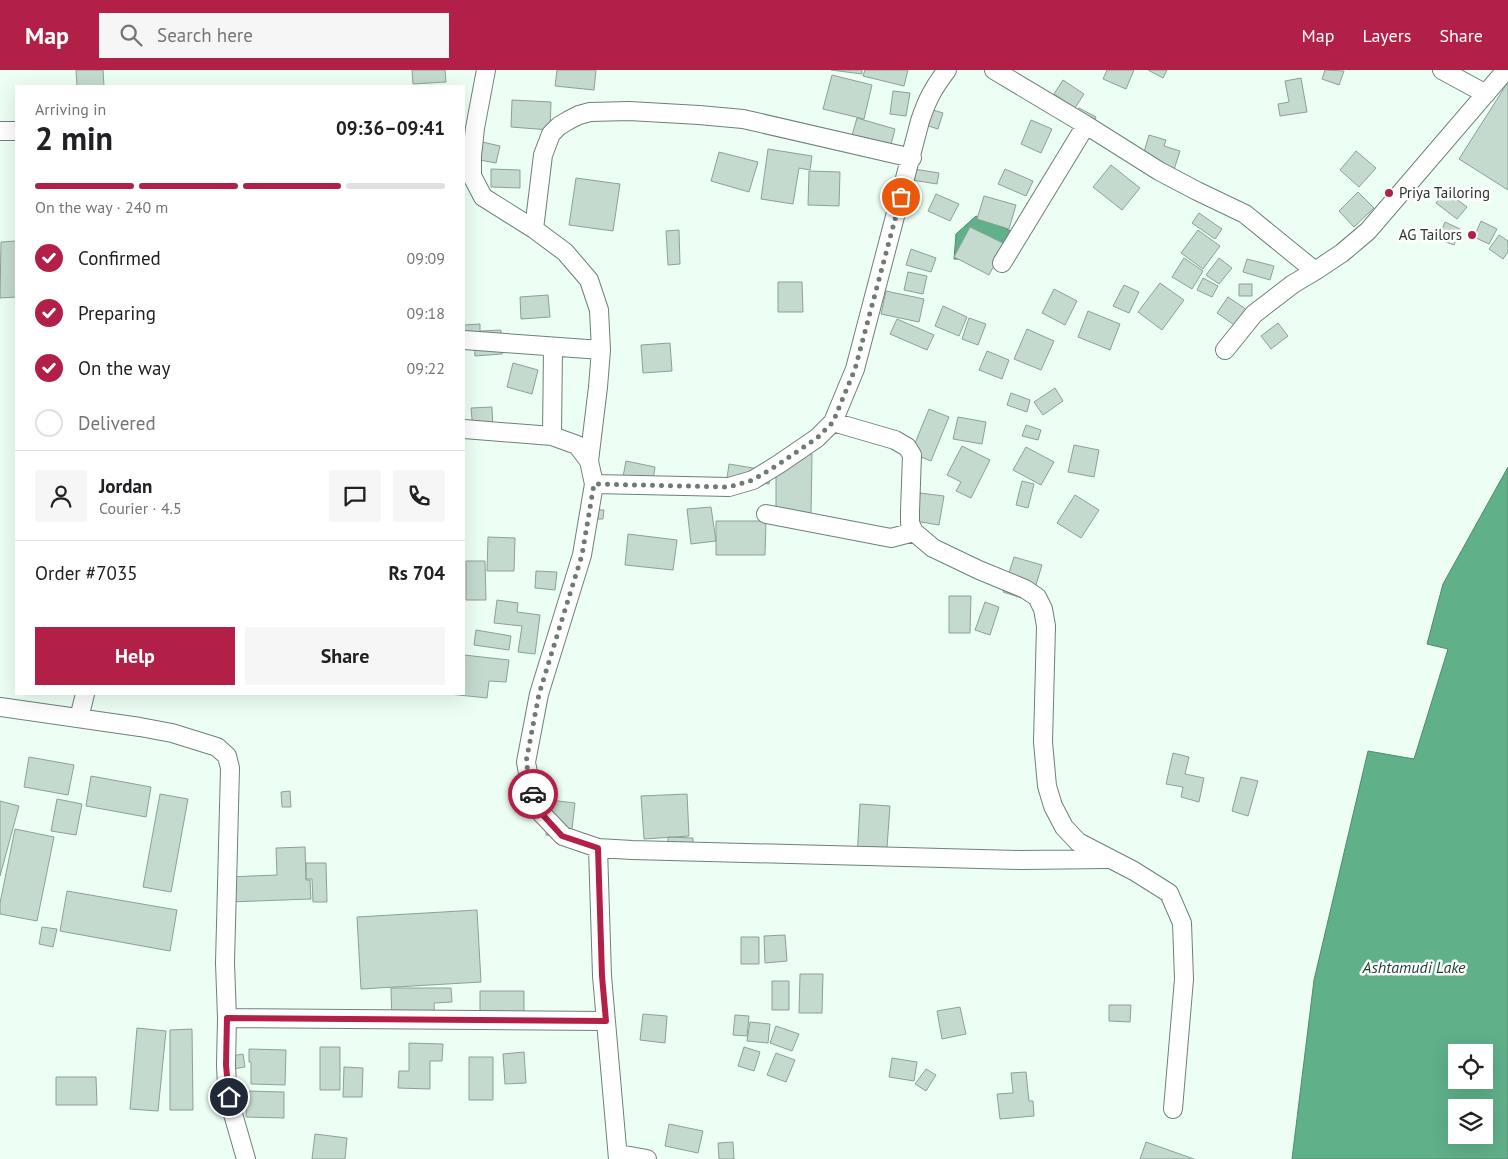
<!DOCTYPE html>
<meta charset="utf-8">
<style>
body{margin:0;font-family:"PT Sans",sans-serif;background:#f6f6f6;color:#202124;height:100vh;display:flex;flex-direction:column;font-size:19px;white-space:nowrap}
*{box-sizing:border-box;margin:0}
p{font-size:16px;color:#757577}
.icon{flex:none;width:28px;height:28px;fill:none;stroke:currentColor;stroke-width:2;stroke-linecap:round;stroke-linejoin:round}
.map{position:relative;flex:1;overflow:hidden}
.side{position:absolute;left:15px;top:15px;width:450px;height:610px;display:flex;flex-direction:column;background:#fff;border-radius:0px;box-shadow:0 5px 20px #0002}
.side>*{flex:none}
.buttons{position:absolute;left:1448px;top:974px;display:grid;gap:10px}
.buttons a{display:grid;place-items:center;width:45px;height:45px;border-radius:0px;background:#fff;box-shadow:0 5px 20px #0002;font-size:25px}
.pin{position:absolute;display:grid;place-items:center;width:42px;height:42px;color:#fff;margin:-21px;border:2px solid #fff;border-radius:50%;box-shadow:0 1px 5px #0007}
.courier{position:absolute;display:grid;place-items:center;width:50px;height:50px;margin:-25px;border:4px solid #b22048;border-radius:50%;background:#fff;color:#222;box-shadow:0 1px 6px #0007}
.summary em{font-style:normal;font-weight:700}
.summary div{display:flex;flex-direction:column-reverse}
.summary{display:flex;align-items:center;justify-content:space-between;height:85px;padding:0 20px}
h1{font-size:32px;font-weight:700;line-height:38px}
.bar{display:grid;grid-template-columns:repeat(4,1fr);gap:8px 5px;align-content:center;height:60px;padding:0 20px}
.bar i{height:6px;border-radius:4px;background:#e0e0e0}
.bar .active{background:#b22048}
.bar p{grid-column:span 4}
.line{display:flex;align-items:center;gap:12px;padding:0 20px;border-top:1px solid #e0e0e0}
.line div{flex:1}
.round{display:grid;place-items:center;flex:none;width:52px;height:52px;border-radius:0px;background:#f6f6f6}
ol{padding:0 20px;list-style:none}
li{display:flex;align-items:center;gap:15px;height:55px}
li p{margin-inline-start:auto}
li .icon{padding:5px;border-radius:50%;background:#b22048;color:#fff;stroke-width:4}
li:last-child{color:#757577}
li i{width:28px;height:28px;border:2px solid #e0e0e0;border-radius:50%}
.button{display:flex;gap:10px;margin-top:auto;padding:10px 20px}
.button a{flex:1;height:58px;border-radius:0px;background:#b22048;color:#fff;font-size:20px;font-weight:700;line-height:58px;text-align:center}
.button a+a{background:#f6f6f6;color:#202124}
header{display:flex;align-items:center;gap:30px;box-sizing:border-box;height:70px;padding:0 25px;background:#b22048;color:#fff}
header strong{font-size:24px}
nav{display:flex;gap:28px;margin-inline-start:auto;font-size:18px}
.search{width:350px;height:45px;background:#f6f6f6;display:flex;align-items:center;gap:12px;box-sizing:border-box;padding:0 18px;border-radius:0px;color:#757577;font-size:19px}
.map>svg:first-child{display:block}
.water{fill:#60b08a;stroke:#508a6f;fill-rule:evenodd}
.building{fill:#c4dace;stroke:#8ca196}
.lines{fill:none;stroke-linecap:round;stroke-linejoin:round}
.minor-casing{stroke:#6c8176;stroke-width:20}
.minor{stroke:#fff;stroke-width:18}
.done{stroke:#6f7a74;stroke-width:5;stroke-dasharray:0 9}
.route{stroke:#b22048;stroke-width:6}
.poi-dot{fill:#b22048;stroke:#fff;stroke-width:2}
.labels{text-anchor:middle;stroke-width:5;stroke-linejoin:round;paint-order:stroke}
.poi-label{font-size:15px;fill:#2b332f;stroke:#fff;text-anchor:start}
.water-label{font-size:16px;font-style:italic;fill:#1a3d2d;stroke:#fff}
</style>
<header>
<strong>Map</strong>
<div class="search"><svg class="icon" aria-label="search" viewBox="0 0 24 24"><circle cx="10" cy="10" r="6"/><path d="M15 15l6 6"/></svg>Search here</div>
<nav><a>Map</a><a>Layers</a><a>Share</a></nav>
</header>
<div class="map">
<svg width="1508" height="1089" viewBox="0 0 1508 1089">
<rect width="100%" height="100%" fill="#edfff5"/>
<path class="water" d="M 976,146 L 1011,161 L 993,190 L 954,189 L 956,164 Z
M 1508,397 L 1508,1089 L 1292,1089 L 1314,910 L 1368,681 L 1414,689 L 1448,579 L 1427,574 L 1443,514 ZM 1456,982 L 1484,982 L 1484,1010 L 1456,1010 ZM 1456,1038 L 1484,1038 L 1484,1065 L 1456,1065 Z"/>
<path class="building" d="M 76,0 L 103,0 L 104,16 L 77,16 Z
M 412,0 L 445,0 L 446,12 L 413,14 Z
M 557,0 L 596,0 L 594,20 L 555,16 Z
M 831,0 L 862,0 L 862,4 Z
M 865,0 L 908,0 L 904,16 L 863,6 Z
M 1107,0 L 1134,0 L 1126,19 L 1103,9 Z
M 1148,0 L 1167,0 L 1163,8 Z
M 1325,0 L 1344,1 L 1339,15 L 1322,9 Z
M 832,5 L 872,15 L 864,49 L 823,39 Z
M 1301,8 L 1307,42 L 1280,46 L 1278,34 L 1289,32 L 1285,11 Z
M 1063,10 L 1084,24 L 1075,38 L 1054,24 Z
M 1508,12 L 1508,120 L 1459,89 Z
M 893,21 L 910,23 L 906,46 L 890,44 Z
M 512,30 L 551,32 L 550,60 L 511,57 Z
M 1079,38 L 1096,47 L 1088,62 L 1071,52 Z
M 930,39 L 943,43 L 938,59 L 925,55 Z
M 857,48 L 895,59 L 887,90 L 848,79 Z
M 1031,50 L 1052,59 L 1041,83 L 1021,74 Z
M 1149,65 L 1166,70 L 1164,76 L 1180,81 L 1171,109 L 1139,99 Z
M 478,71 L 500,76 L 496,93 L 474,89 Z
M 768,79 L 812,86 L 810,100 L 799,98 L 793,134 L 761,129 Z
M 1356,81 L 1376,98 L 1359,117 L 1340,100 Z
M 719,82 L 758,92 L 749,122 L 711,111 Z
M 1111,95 L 1140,118 L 1122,140 L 1093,117 Z
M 491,99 L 520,100 L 520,118 L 491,117 Z
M 914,99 L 939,103 L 937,114 L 912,110 Z
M 1005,99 L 1033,111 L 1026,126 L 998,114 Z
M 809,101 L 840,102 L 839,136 L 808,135 Z
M 576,108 L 620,114 L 613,161 L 569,155 Z
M 1446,121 L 1467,137 L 1457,149 L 1436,133 Z
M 1358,122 L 1374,138 L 1354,157 L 1339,141 Z
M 936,124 L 959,134 L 950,151 L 928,141 Z
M 984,126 L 1016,135 L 1009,159 L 977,149 Z
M 1199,143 L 1222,159 L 1215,169 L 1192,153 Z
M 1481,151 L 1497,159 L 1489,174 L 1474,167 Z
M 1445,152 L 1460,159 L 1454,175 L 1438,169 Z
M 970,157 L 1005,174 L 989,205 L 954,187 Z
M 679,160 L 680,194 L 668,195 L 666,161 Z
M 1198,160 L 1220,176 L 1203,199 L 1181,183 Z
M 1499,165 L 1508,171 L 1508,182 L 1503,189 L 1489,179 Z
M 16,171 L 16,227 L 0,228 L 1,172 Z
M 911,179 L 936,188 L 931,202 L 906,195 Z
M 1184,188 L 1203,201 L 1192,219 L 1172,207 Z
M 1219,188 L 1232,198 L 1219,214 L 1206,205 Z
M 1247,189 L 1274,196 L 1270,210 L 1243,202 Z
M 908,202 L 927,206 L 923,224 L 904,220 Z
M 1203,208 L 1218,216 L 1212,227 L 1197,220 Z
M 778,212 L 802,212 L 803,242 L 778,242 Z
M 1160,213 L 1184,230 L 1162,260 L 1138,242 Z
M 1239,214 L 1252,214 L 1252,226 L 1239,226 Z
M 1124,215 L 1139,222 L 1129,243 L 1113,236 Z
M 1054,219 L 1077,231 L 1065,255 L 1042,243 Z
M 886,221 L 924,229 L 919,252 L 881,244 Z
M 548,225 L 550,247 L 521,249 L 520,227 Z
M 1228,227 L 1247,240 L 1237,257 L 1217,243 Z
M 943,236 L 967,247 L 959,266 L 935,256 Z
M 1088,241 L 1120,254 L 1110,280 L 1078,267 Z
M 969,248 L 986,254 L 978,275 L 962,269 Z
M 897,249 L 934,265 L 927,280 L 890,264 Z
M 1278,253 L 1288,266 L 1271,279 L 1261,266 Z
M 480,254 L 480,261 L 501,260 L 502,284 L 475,286 L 474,265 L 464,266 L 464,255 Z
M 1027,259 L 1054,271 L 1041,300 L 1014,289 Z
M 670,273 L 672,301 L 643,303 L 641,275 Z
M 987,281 L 1009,290 L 1002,309 L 979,300 Z
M 513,293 L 538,300 L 532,324 L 507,317 Z
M 1055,318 L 1063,331 L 1043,345 L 1034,332 Z
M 1011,323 L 1030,330 L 1027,342 L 1007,335 Z
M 492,337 L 493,360 L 473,361 L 471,338 Z
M 929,339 L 949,347 L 931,391 L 911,383 Z
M 958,347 L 986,352 L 982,374 L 953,369 Z
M 1026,355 L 1041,360 L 1038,370 L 1022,366 Z
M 1074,375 L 1099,380 L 1094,407 L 1068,402 Z
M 962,376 L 990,390 L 971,428 L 956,421 L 961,412 L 947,405 Z
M 1026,377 L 1054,392 L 1041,415 L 1013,400 Z
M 776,384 L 812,384 L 811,445 L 776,444 Z
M 626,391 L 655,397 L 652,417 L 622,412 Z
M 729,394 L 771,401 L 769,414 L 727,408 Z
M 1022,411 L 1034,414 L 1028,438 L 1016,435 Z
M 920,423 L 944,426 L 939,455 L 915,451 Z
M 1075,425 L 1099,440 L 1081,468 L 1057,453 Z
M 711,437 L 716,471 L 691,474 L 687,439 Z
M 583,439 L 604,440 L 603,449 L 583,449 Z
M 716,451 L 766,451 L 765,485 L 716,485 Z
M 628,464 L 677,470 L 673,500 L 625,495 Z
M 488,467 L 515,468 L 514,501 L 487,501 Z
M 1014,487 L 1042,495 L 1031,531 L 1003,522 Z
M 466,491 L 485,491 L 486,530 L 466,530 Z
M 536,501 L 557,502 L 555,520 L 535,518 Z
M 949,526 L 971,526 L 970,563 L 949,563 Z
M 497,530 L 518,533 L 517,542 L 540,545 L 535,584 L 518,582 L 522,556 L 494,553 Z
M 985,532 L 999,537 L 990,565 L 975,560 Z
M 476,560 L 511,566 L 509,580 L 474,575 Z
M 464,585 L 509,590 L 506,612 L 489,611 L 487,628 L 449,624 L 464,624 Z
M 1173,683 L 1189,687 L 1185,704 L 1204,708 L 1199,732 L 1181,727 L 1183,717 L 1166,714 Z
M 29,687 L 74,695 L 68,725 L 24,717 Z
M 91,706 L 151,717 L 146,747 L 86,736 Z
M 1241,707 L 1258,711 L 1248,746 L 1232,741 Z
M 290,721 L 291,737 L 282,737 L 281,722 Z
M 160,724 L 188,729 L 171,822 L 143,817 Z
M 687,724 L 689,766 L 644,769 L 641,726 Z
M 57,729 L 82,734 L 76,765 L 51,761 Z
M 550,730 L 575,733 L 571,768 L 546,765 Z
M 0,731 L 19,736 L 0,806 Z
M 860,734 L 890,736 L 886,791 L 857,789 Z
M 15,759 L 54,767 L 37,851 L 0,844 L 0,833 Z
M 668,767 L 693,768 L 693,783 L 668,783 Z
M 305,777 L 306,810 L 310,810 L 311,829 L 229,832 L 228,807 L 277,805 L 276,778 Z
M 306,793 L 326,793 L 327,832 L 313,832 L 312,809 L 306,809 Z
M 67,821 L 177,840 L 170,881 L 60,861 Z
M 477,840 L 481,912 L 361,919 L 357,847 Z
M 42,857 L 57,859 L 53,877 L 39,874 Z
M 785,865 L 787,891 L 765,893 L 764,866 Z
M 741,867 L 759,867 L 759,894 L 741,894 Z
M 800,904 L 823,904 L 822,943 L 799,943 Z
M 772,911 L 789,911 L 789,940 L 772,940 Z
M 391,918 L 451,918 L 452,932 L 434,933 L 435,954 L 392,954 Z
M 480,921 L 524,921 L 524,955 L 480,955 Z
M 1109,935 L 1131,935 L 1130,952 L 1109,951 Z
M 960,937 L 966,964 L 942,969 L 937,941 Z
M 643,944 L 667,946 L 665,973 L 640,970 Z
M 735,945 L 749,946 L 747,966 L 733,965 Z
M 750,952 L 770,954 L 768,973 L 747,971 Z
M 776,956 L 799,964 L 792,981 L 770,973 Z
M 137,958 L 166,961 L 158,1041 L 130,1039 Z
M 192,959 L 193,1040 L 170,1040 L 170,960 Z
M 409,973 L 443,974 L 442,991 L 430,991 L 430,1019 L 398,1018 L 399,1001 L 409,1001 Z
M 320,977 L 340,977 L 340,1020 L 320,1020 Z
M 744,977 L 760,982 L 754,1001 L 738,996 Z
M 249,979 L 286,980 L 285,1015 L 251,1014 L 251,992 L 249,992 Z
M 524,982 L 526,1013 L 505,1014 L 503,984 Z
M 776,983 L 795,990 L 786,1012 L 767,1005 Z
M 243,984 L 245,997 L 227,1000 L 225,987 Z
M 469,987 L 493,987 L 493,1030 L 469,1030 Z
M 892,988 L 917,992 L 914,1011 L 889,1007 Z
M 344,997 L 363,998 L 362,1027 L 343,1027 Z
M 926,999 L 936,1005 L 926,1021 L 915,1014 Z
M 1026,1002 L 1029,1031 L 1033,1031 L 1034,1046 L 1000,1049 L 997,1024 L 1013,1023 L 1011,1003 Z
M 56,1007 L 96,1007 L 97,1035 L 56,1035 Z
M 247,1021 L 284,1022 L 284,1048 L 246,1047 Z
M 669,1054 L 703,1061 L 698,1083 L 665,1076 Z
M 315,1064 L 347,1068 L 345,1089 L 312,1089 Z
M 733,1072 L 734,1089 L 719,1089 L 718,1073 Z
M 1146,1072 L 1194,1089 L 1140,1089 Z"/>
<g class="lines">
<defs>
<path id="minor" d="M 486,0 L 475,58 L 472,86 L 472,106 L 483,127 L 534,159 L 565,182 L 589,210 L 599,240 L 601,280 L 598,317 L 589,391
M 994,0 L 1086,55 L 1159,101 L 1197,121 L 1245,144 L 1315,201
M 1442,0 L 1486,24
M 0,61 L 16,61
M 534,159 L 543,85 L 551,64 L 559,56 L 569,50 L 579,45 L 590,42 L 629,41 L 699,45 L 743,49 L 912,88
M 1002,193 L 1086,55
M 464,270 L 601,280
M 1225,280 L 1254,244 L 1293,214 L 1315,201 L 1342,183 L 1368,161 L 1506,0
M 833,352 L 895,370 L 907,377 L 912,385 L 910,441 L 910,453 L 914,462 L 933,478 L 979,500 L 1025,519 L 1037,527 L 1043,539 L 1046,556 L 1043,672 L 1047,716 L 1053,736 L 1064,757 L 1078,772 L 1134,801 L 1169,823 L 1182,853 L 1184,909 L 1173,1039
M 464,359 L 552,366 L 577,375 L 589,391 L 594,414 L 582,485 L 539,624 L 526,692 L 531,720 L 542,744 L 563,766 L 598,778 L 602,906 L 618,1089
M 552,366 L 553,277
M 594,414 L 729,417 L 753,410 L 779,394 L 817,368 L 833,352 L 855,299 L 920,51 C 927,30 933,18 947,0
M 766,444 L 891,468 L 914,462
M 0,637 L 140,657 L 172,663 L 217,677 L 227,686 L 230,698 L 225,893 L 227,948 L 226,995 L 227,1016 L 231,1037 L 246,1089
M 79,648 L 85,624
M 598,778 L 632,780 L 1021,790 L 1107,789
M 227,948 L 606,951
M 619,1084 L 647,1089"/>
</defs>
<use href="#minor" class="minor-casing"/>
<use href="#minor" class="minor"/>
</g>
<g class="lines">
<path class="done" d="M 533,724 L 526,692 L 539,624 L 582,485 L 594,414 L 729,417 L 753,410 L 779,394 L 817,368 L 833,352 L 855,299 L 901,127"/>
<path class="route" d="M 229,1027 L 226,995 L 227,948 L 606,951 L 602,906 L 598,778 L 562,766 L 542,744 L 533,724"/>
</g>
<g class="poi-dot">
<circle cx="1389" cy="123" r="5"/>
<circle cx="1472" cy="165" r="5"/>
</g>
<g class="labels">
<g class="poi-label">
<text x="1399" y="128">Priya Tailoring</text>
<text x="1462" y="170" text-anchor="end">AG Tailors</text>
</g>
<g class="water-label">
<text x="1414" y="903">Ashtamudi Lake</text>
</g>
</g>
</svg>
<div class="buttons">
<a><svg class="icon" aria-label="locate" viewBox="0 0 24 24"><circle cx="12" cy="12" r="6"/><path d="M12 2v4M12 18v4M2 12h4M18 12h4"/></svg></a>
<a><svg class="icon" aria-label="layers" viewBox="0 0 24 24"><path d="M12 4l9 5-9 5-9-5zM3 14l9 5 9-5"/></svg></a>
</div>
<div class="pin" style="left:901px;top:127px;background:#ea580c"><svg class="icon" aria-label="bag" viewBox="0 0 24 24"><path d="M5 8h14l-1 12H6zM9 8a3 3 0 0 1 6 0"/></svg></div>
<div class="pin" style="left:229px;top:1027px;background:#1f2937"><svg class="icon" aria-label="home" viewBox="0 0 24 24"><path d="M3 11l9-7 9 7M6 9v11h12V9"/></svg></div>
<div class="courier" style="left:533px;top:724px"><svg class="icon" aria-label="car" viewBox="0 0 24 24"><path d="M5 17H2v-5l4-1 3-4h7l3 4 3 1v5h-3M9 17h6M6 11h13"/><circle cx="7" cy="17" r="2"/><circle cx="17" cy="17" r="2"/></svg></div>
<section class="side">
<div class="summary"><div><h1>2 min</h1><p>Arriving in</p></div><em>09:36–09:41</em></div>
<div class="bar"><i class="active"></i><i class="active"></i><i class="active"></i><i></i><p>On the way · 240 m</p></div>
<ol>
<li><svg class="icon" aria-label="check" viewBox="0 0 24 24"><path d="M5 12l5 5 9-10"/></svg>Confirmed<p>09:09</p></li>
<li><svg class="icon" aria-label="check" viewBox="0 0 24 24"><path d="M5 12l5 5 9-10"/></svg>Preparing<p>09:18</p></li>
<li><svg class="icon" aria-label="check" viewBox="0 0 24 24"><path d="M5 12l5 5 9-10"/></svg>On the way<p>09:22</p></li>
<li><i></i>Delivered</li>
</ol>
<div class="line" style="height:90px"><a class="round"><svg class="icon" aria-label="person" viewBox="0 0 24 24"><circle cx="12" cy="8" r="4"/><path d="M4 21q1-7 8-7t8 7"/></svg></a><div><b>Jordan</b><p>Courier · 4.5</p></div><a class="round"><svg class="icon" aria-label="chat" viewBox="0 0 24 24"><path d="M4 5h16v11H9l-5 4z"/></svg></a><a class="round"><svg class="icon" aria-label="phone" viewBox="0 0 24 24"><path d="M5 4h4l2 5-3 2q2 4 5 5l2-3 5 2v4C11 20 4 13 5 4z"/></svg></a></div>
<div class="line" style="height:65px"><div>Order #7035</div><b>Rs 704</b></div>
<div class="button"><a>Help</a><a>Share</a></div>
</section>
</div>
